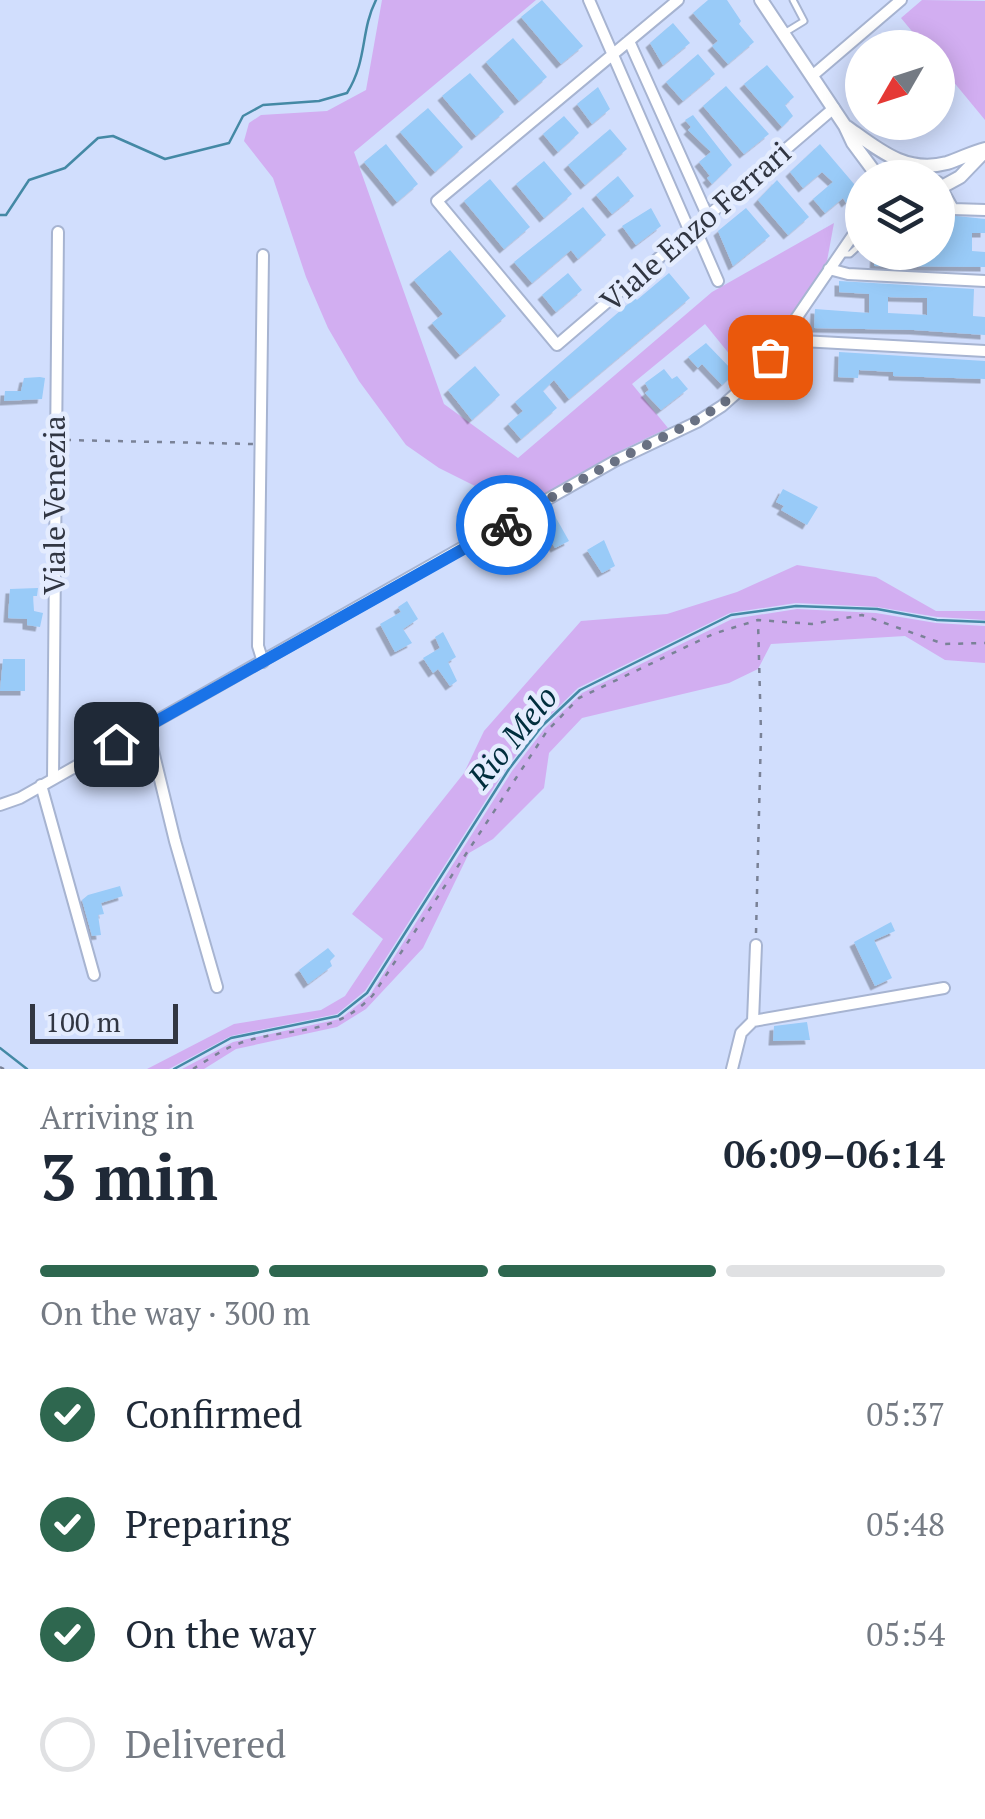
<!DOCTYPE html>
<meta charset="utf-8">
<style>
body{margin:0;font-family:"PT Serif",serif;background:#f6f6f7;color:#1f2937;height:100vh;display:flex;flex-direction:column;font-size:38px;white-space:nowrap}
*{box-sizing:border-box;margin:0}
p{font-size:32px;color:#747a83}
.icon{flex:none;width:55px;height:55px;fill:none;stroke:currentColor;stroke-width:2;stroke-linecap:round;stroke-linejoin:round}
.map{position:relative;height:1069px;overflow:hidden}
.drawer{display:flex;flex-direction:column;background:#fff;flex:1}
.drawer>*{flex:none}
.needle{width:65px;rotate:231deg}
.controls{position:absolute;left:845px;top:30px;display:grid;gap:20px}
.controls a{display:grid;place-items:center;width:110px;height:110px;border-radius:50%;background:#fff;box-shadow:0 5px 25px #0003;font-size:50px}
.scale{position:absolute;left:30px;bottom:25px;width:148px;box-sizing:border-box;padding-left:10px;border:5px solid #313642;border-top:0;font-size:28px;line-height:35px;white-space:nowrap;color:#313642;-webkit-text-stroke:8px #e4ecfe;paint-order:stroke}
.pin{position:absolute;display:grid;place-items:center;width:85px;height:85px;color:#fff;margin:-42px;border-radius:20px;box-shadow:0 5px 15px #0006}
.courier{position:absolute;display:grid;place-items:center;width:100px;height:100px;margin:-50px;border:8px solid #1a73e8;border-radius:50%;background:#fff;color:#222;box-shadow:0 2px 12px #0007}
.headline em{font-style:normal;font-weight:700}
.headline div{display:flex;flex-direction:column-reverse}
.headline{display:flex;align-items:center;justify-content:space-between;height:170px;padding:0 40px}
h1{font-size:65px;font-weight:700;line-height:75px}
.bar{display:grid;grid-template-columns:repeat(4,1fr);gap:15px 10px;align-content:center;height:120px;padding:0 40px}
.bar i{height:12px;border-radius:8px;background:#e0e1e3}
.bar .selected{background:#2e674f}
.bar p{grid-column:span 4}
ol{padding:0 40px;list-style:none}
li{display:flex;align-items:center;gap:30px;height:110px}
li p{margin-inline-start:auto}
li .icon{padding:10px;border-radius:50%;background:#2e674f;color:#fff;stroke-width:4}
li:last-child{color:#747a83}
li i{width:55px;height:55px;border:5px solid #e0e1e3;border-radius:50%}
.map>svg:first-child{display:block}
.green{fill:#d2aef1}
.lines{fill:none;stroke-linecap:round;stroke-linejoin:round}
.stream{stroke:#4489a5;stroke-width:2.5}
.building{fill:#99cbf8;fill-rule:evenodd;filter:url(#shadow)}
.service-casing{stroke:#a7b4d1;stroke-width:9}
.minor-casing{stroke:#a7b4d1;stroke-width:14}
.tertiary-casing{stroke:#a7b4d1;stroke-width:16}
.path{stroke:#7a8297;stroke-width:2.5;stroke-dasharray:5 8;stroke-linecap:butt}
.service{stroke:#fff;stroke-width:5}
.minor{stroke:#fff;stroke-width:10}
.tertiary{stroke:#fff;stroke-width:12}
.done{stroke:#697183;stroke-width:10;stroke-dasharray:0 18}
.route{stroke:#1a73e8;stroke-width:12}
.labels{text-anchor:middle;stroke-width:9;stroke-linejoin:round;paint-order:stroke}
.street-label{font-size:30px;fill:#313642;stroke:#e4ecfe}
.water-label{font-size:32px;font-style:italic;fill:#002e3d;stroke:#e4ecfe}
</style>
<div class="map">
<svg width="985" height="1069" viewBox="0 0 985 1069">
<defs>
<filter id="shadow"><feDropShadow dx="-4.5" dy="4.5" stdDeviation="0" flood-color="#0004"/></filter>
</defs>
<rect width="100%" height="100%" fill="#d1defd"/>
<path class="green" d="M 382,0 L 536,0 L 354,152 L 444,404 L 518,458 L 712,292 L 834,223 L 827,261 L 788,325 L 748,377 L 705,324 L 632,384 L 668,428 L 624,449 L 545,497 L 487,492 L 439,468 L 406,445 L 359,381 L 328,328 L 306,277 L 273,178 L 244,141 L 249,123 L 261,115 L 327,111 L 366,90 Z
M 922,0 L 985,1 L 985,120 L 938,63 L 938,48 L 925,47 L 901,18 Z
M 797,565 L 876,577 L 936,611 L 985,611 L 985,620 L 937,617 L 877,607 L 796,603 L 730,613 L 578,688 L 540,725 L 507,767 L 365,991 L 337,1014 L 231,1036 L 169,1069 L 147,1069 L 234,1024 L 321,1010 L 345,996 L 383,939 L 352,914 L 464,773 L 484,731 L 581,621 L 667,614 L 737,592 Z
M 797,609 L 876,613 L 936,623 L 985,626 L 985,663 L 945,660 L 905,636 L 771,644 L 758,669 L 729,683 L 582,718 L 549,753 L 544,788 L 493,839 L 469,853 L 423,948 L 366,1009 L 337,1027 L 236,1049 L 204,1069 L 182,1069 L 233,1042 L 340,1019 L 370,995 L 512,771 L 545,728 L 582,693 L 732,619 Z"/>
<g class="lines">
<path class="stream" d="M 0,215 L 6,215 L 29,180 L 65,168 L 98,138 L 113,136 L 165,159 L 229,143 L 243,116 L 263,105 L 319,101 L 347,93 C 368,59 360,32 376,0
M 0,1048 L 27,1069
M 174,1069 L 231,1038 L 338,1016 L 367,993 L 509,769 L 542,726 L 580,690 L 731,615 L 796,606 L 877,609 L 937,620 L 985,622"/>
</g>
<path class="building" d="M 542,0 L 583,46 L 561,64 L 521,17 Z
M 708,0 L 727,0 L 741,21 L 739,24 L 754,42 L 728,64 L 712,46 L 718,41 L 693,13 Z
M 673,23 L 690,43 L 663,65 L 650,43 Z
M 513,38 L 547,77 L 519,101 L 486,62 Z
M 698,54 L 715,74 L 683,101 L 666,82 Z
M 767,65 L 794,97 L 785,105 L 793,116 L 782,127 L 744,84 Z
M 470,73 L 504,112 L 476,136 L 442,96 Z
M 726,86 L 769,134 L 744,154 L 703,106 Z
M 598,87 L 610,109 L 592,124 L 577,104 Z
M 428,108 L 463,147 L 435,172 L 400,132 Z
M 693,115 L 732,165 L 712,184 L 707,178 L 710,176 L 699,162 L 711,152 L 688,130 L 691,127 L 685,120 Z
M 564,116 L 579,133 L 558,152 L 543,134 Z
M 610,129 L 627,149 L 585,185 L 568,165 Z
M 386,144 L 418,184 L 397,202 L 364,162 Z
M 820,144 L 860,191 L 846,203 L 843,198 L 825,213 L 813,199 L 833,182 L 822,172 L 803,188 L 790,172 Z
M 544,161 L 572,194 L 544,218 L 516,184 Z
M 618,176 L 634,196 L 612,214 L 596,195 Z
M 490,179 L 530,227 L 504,249 L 464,201 Z
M 777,180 L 809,217 L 788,235 L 758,200 Z
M 583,207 L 606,235 L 578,259 L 571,250 L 532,283 L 514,262 Z
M 651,208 L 661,226 L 636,245 L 622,226 Z
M 746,208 L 770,236 L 733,266 L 718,231 Z
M 938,214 L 985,219 L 985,233 L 972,233 L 972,251 L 985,252 L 985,267 L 874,266 L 875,252 L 938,252 Z
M 450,250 L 506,316 L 460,355 L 432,323 L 443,314 L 414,280 Z
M 568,273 L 582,290 L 556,312 L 542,295 Z
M 669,273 L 690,298 L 569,399 L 554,380 L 543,391 L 557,408 L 521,439 L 508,424 L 523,411 L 515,402 L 635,298 L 637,300 Z
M 839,281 L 974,289 L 973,316 L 985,317 L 985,335 L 914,330 L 814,328 L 815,309 L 869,313 L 869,294 L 839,292 ZM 888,297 L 927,298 L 927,315 L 888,313 Z
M 706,343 L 735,373 L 722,385 L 702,364 L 698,368 L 688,357 Z
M 789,352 L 810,352 L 808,378 L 786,376 Z
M 839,352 L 985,361 L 985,379 L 893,376 L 893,372 L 859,370 L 858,378 L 838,377 Z
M 475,366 L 500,395 L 472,420 L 448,390 Z
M 664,369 L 672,379 L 677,376 L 688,389 L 661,410 L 645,393 L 649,390 L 645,383 Z
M 40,377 L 45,378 L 42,399 L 4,401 L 5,391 L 21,391 L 24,378 Z
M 783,489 L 818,507 L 807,525 L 781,510 L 784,506 L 776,502 Z
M 551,509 L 569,541 L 555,548 L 537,517 Z
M 604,540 L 615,566 L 602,573 L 587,550 Z
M 38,588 L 37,596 L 33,596 L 34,611 L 43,613 L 40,627 L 27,625 L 27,619 L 8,618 L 10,589 Z
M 407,601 L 418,619 L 403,629 L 412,643 L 395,652 L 380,624 L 401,612 L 398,607 Z
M 443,632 L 456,657 L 448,662 L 457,681 L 450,686 L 438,669 L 433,673 L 423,658 L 440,648 L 435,637 Z
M 3,659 L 25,659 L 25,691 L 0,691 Z
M 120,886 L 123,896 L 101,903 L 104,914 L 98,915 L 101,935 L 92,936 L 82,900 L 88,895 Z
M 891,922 L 895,931 L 874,940 L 892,978 L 875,986 L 854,942 Z
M 328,948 L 335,956 L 330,961 L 332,966 L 308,984 L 299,970 Z
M 807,1022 L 810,1040 L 773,1041 L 774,1026 Z"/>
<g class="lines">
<defs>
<path id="service" d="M 786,32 L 804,21 L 793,0
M 841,254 L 850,254 L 862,243"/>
<path id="minor" d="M 589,0 L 690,232
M 678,0 L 437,201 L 557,345 L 834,108
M 629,41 L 708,217
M 812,76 L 901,0
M 886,178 L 889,172 L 904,163 L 905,178
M 938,182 L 953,209 L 985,210
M 695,228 L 718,281
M 263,255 L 258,646 L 263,662
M 829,269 L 848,274 L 985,281
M 783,340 L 985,351
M 147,726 L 175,841 L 217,987
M 53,779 L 58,232
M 41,785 L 94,975
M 0,805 L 20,798 L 615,461 L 697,422 L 722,406 L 758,374 L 862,222
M 753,1021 L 756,945
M 732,1069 L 741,1033 L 753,1021 L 944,988"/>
<path id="tertiary" d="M 761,0 L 845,126 L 853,143 L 879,178
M 847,127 C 879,150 906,174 947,163 C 960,159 972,152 985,149
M 938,189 L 960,177 L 985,151"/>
</defs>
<use href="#service" class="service-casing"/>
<use href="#minor" class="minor-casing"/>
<use href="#tertiary" class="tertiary-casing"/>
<path class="path" d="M 66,440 L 253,444
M 756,933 L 761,733 L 758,621
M 0,1067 L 4,1069
M 193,1069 C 206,1061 220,1051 235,1045 C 286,1025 331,1040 373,995 L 547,731 L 579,698 L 713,634 L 758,620 L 812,624 L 862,615 L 944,644 L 985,643"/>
<use href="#service" class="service"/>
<use href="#minor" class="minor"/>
<use href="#tertiary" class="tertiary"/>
</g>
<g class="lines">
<path class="done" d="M 506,525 C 541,504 576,482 612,463 C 670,431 730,413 770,357"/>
<path class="route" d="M 116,744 L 506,525"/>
</g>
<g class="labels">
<g class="street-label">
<text transform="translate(696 227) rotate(-41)" y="10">Viale Enzo Ferrari</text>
<text transform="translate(55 505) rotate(-90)" y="10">Viale Venezia</text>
</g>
<g class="water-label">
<text transform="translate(513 737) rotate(-51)" y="11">Rio Melo</text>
</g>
</g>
</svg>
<div class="controls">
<a><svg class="needle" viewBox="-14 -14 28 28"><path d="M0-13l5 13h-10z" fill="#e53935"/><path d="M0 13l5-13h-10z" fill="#747a83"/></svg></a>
<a><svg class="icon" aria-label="layers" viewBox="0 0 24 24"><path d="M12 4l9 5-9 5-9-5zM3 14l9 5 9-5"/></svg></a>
</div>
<div class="scale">100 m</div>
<div class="pin" style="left:770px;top:357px;background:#ea580c"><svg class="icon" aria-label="bag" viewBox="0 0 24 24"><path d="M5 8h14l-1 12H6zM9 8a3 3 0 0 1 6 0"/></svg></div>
<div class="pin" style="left:116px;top:744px;background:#1f2937"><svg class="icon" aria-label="home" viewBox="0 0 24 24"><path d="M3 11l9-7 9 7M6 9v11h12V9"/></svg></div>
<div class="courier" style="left:506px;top:525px"><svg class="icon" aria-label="bike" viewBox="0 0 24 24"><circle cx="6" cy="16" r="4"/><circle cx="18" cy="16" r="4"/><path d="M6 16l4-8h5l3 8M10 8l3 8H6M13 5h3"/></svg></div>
</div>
<section class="drawer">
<div class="headline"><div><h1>3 min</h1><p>Arriving in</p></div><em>06:09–06:14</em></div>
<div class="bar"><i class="selected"></i><i class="selected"></i><i class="selected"></i><i></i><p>On the way · 300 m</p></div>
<ol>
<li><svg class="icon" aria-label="check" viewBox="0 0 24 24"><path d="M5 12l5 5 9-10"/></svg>Confirmed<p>05:37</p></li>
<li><svg class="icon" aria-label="check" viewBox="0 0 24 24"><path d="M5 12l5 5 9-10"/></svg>Preparing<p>05:48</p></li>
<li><svg class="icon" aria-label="check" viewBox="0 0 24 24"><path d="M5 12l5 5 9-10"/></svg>On the way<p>05:54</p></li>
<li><i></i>Delivered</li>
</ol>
</section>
